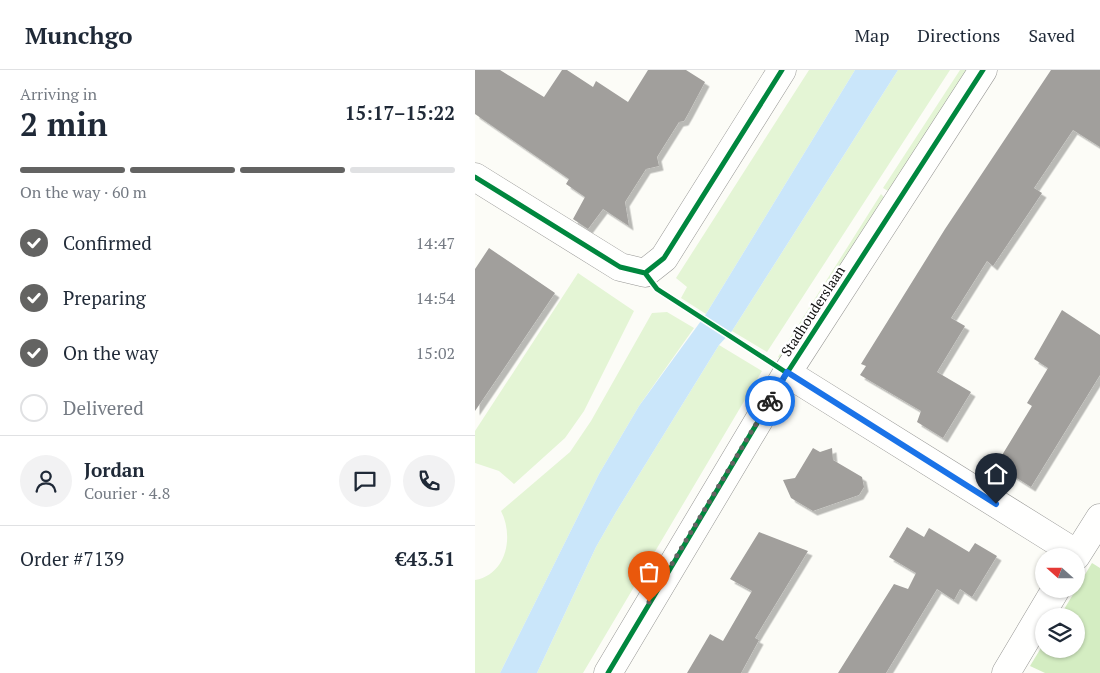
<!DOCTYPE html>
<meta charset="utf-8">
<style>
body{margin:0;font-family:"PT Serif",serif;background:#f2f2f3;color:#1f2937;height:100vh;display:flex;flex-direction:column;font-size:19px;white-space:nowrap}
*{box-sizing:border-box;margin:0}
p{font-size:16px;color:#747a83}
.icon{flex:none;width:28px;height:28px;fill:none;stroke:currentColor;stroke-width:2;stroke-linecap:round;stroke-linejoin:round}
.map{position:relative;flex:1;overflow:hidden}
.drawer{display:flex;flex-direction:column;background:#fff;width:475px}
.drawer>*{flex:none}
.needle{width:32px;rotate:291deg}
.tools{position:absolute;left:560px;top:478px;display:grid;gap:10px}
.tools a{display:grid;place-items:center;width:50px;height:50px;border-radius:50%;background:#fff;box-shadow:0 1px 4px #0004;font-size:25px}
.pin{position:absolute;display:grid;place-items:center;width:42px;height:42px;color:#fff;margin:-51px -21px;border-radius:50% 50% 50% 0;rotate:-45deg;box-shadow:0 0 5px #0007}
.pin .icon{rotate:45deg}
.courier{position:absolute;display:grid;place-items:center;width:50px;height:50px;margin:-25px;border:4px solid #1a73e8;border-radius:50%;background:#fff;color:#222;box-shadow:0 1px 6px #0007}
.overview em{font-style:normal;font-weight:600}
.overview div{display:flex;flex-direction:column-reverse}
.overview{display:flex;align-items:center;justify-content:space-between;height:85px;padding:0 20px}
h1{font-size:32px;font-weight:600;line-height:38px}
.bar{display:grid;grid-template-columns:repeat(4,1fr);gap:8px 5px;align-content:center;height:60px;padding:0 20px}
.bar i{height:6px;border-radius:4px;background:#e0e1e3}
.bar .active{background:#636362}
.bar p{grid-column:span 4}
.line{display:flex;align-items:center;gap:12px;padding:0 20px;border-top:1px solid #e0e1e3}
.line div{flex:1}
.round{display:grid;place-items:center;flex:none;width:52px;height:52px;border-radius:26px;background:#f2f2f3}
ol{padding:0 20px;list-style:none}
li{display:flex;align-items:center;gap:15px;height:55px}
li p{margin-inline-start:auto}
li .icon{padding:5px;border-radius:50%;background:#636362;color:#fff;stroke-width:4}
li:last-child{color:#747a83}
li i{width:28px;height:28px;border:2px solid #e0e1e3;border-radius:50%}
header{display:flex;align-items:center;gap:30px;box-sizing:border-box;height:70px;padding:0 25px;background:#fff;border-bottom:1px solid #e0e1e3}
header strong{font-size:24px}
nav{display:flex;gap:28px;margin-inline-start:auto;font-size:18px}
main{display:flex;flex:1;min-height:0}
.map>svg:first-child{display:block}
.green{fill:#e4f5d5}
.forest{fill:#d4edc2}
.water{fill:#cae6fa}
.building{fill:#a19f9c;filter:url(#shadow)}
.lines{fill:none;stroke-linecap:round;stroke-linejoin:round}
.minor-casing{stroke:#979795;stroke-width:29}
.minor{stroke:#fffffe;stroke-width:28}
.cycleway-casing{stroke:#fff;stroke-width:8}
.cycleway{stroke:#00873e;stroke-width:5}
.done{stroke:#636362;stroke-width:5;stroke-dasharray:0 9}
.route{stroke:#1a73e8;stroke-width:6}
.labels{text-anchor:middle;stroke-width:5;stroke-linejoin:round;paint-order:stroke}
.street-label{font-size:14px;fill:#111;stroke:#fff}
</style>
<header>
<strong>Munchgo</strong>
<nav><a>Map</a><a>Directions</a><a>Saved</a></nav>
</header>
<main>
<section class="drawer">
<div class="overview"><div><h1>2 min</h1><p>Arriving in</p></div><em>15:17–15:22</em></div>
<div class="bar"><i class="active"></i><i class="active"></i><i class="active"></i><i></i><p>On the way · 60 m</p></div>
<ol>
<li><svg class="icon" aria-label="check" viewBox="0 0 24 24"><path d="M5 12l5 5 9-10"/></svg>Confirmed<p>14:47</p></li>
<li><svg class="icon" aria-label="check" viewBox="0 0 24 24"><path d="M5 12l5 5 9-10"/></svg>Preparing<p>14:54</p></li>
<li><svg class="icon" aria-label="check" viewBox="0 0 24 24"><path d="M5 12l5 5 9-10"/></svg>On the way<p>15:02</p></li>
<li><i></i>Delivered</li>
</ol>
<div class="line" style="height:90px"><a class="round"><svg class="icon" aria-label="person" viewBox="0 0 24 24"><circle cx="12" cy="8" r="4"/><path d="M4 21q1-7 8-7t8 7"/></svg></a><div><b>Jordan</b><p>Courier · 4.8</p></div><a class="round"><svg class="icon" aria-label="chat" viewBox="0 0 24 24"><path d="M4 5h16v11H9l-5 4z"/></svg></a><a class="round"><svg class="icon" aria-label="phone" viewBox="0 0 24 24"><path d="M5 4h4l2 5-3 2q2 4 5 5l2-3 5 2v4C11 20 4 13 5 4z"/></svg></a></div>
<div class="line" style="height:65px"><div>Order #7139</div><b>€43.51</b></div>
</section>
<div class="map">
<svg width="625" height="603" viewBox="0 0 625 603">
<defs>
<filter id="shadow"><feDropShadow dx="4.5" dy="4.5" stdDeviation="0" flood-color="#0004"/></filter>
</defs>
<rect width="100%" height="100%" fill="#fcfcf7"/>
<path class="green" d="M 334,0 L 380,0 L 231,244 L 206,228 L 212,217 L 201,208 Z
M 423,0 L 475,0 L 292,282 L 257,261 Z
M 485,0 L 498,0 L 462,47 L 413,121 L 408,118 Z
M 406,124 L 409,127 L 306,289 L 303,287 Z
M 103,203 L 159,241 L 109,341 L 90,368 L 39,414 L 24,401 L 0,393 L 0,361 Z
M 192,242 L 219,258 L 164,336 L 124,404 L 25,603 L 0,603 L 0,510 C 32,504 39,466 26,441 L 95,382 L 116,351 L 177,243 Z
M 244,275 L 287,301 L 108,603 L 62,603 L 121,477 L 141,442 Z"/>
<path class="forest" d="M 617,493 L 625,498 L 625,603 L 570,603 L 555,596 L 569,573 L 569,579 L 601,579 L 601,546 L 585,546 Z"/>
<path class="water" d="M 380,0 L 423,0 L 257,261 L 244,275 L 141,442 L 121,477 L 62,603 L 25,603 L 124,404 L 164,336 L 231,244 Z"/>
<path class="building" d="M 0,0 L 25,0 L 69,27 L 87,0 L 92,0 L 118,17 L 121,11 L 153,32 L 173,0 L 211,0 L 230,12 L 213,44 L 209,51 L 204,52 L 182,87 L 184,96 L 171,99 L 150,132 L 154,156 L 128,139 L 113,159 L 98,149 L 110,127 L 91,114 L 94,109 L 0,44 Z
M 576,0 L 625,0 L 625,77 L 598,60 L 559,118 L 567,123 L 518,196 L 512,191 L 476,248 L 490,256 L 462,302 L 496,322 L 468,368 L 442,352 L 446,341 L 385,305 L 391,296 L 386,294 L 470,159 Z
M 14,178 L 80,223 L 0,341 L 0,199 Z
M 587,240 L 625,265 L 625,305 L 556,417 L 521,395 L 557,336 L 552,333 L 573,298 L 559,289 Z
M 338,378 L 345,382 L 357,378 L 358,390 L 387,407 L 389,417 L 384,425 L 338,441 L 316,428 L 308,410 L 320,408 Z
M 432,457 L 449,467 L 454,458 L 494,482 L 500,473 L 522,486 L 497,527 L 485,519 L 479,530 L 462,519 L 411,603 L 363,603 L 419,514 L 433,519 L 441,503 L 414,487 Z
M 284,462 L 333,481 L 280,568 L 284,570 L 266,603 L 212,603 L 235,564 L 248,571 L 277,521 L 255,509 Z"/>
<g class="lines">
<defs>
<path id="minor" d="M 0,107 L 145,197 L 170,203 L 189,188 L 307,0
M 312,303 L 602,484
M 601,486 L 625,448
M 133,603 L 312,303 L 508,0
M 531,603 L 581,519"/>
</defs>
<use href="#minor" class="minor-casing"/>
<use href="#minor" class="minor"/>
<defs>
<path id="cycleway" d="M 0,107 L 145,197 L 170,203
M 170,203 L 189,188 L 307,0
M 170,203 L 182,219 L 312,303
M 133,603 L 312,303 L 508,0"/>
</defs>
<use href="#cycleway" class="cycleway-casing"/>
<use href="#cycleway" class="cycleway"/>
</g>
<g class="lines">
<path class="done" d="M 174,532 L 295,331"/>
<path class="route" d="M 295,331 L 312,302 L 521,434"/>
</g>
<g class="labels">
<g class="street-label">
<text transform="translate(338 241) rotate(-57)" y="5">Stadhouderslaan</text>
</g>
</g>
</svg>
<div class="tools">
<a><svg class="needle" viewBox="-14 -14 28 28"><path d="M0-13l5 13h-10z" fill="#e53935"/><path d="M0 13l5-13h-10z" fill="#747a83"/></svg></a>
<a><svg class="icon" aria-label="layers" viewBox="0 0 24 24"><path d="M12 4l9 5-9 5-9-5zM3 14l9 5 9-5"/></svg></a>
</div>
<div class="pin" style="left:174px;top:532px;background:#ea580c"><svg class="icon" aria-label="bag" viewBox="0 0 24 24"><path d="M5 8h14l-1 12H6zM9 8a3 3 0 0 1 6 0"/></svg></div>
<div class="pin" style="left:521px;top:434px;background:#1f2937"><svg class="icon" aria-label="home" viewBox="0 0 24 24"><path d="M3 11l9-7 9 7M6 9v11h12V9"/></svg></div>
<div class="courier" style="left:295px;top:331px"><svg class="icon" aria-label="bike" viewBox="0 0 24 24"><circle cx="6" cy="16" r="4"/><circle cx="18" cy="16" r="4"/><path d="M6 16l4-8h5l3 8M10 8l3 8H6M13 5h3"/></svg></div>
</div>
</main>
